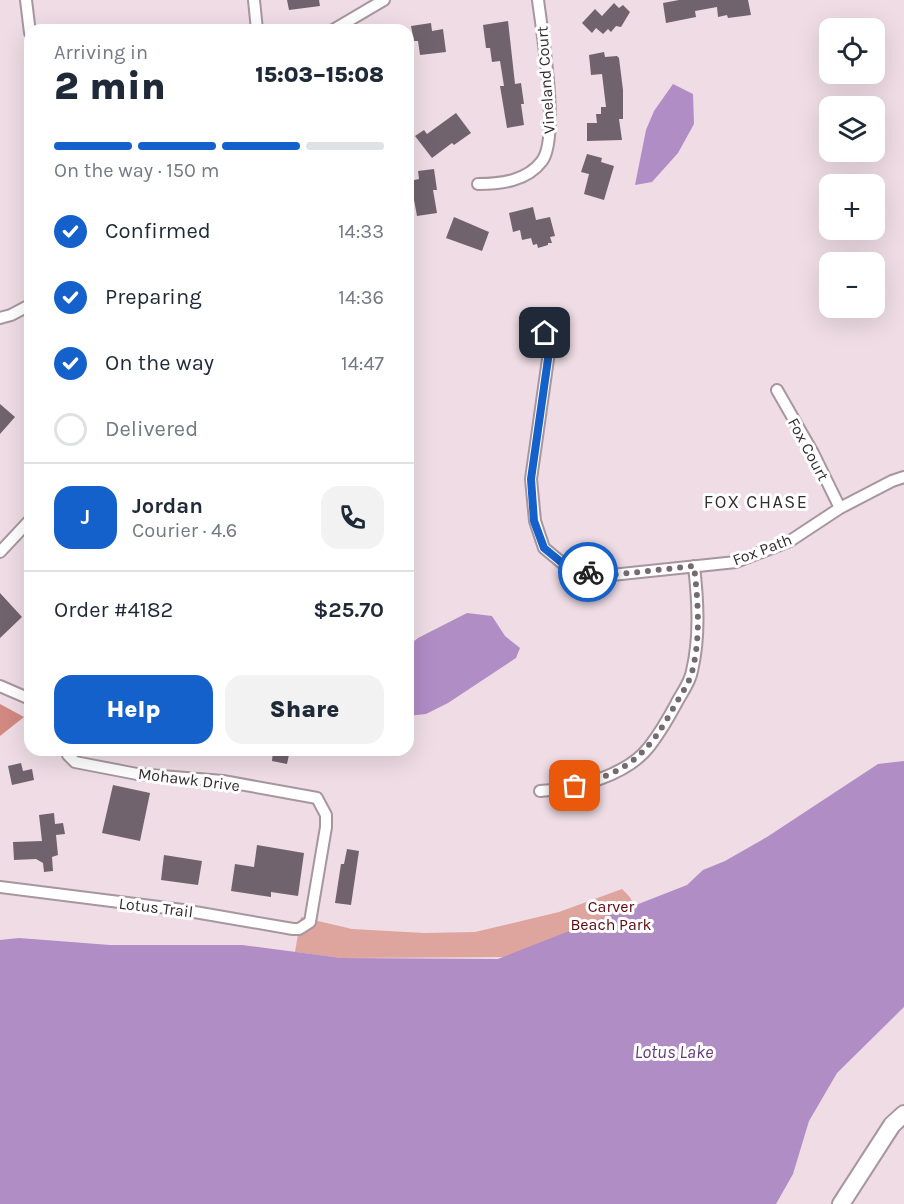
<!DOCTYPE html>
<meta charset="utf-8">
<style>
body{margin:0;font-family:Karla,sans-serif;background:#f2f2f3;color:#1f2937;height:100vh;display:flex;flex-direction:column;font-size:22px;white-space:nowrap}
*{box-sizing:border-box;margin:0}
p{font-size:20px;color:#747a83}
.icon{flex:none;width:33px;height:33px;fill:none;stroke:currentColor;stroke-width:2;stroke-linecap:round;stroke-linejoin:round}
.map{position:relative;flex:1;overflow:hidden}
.panel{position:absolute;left:24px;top:24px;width:390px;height:732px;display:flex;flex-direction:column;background:#fff;border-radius:18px;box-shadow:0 6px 24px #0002}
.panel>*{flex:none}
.buttons{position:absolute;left:819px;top:18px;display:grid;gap:12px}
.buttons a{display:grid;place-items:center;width:66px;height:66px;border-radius:12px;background:#fff;box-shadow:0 6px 24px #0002;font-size:30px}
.pin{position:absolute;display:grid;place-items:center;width:51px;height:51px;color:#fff;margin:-26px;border-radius:12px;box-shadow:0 3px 9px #0006}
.courier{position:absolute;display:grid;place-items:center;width:60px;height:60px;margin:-30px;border:4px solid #1461cb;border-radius:50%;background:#fff;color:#222;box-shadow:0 2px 8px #0007}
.head em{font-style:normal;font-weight:800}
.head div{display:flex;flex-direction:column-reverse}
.head{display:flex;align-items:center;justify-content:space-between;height:102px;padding:0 30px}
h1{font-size:39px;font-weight:800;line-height:45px}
.bar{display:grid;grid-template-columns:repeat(4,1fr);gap:9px 6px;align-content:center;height:72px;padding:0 30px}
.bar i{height:8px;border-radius:4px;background:#e0e1e3}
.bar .on{background:#1461cb}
.bar p{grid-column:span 4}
.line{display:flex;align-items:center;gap:15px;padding:0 30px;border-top:2px solid #e0e1e3}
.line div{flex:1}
.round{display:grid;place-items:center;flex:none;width:63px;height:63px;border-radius:18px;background:#f2f2f3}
ol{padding:0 30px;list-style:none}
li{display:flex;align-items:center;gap:18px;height:66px}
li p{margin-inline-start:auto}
li .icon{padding:6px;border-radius:50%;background:#1461cb;color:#fff;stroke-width:4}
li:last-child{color:#747a83}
li i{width:33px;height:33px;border:3px solid #e0e1e3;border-radius:50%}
.primary-button{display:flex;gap:12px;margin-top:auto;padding:12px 30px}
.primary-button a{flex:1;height:69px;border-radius:18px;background:#1461cb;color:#fff;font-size:24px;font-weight:800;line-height:69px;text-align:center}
.primary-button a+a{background:#f2f2f3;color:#1f2937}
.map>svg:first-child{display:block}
.green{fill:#dea49e}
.forest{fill:#d18982}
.water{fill:#b08dc5}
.building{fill:#70636e}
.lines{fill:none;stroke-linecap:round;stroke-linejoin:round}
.street-casing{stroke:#a7969d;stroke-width:14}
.secondary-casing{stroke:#a7969d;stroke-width:20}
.street{stroke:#fff;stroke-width:10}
.secondary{stroke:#fff;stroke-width:16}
.done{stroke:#756a6f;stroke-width:6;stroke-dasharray:0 10.8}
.route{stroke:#1461cb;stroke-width:8}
.labels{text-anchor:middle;stroke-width:6;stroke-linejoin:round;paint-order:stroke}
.street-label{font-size:16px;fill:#342d30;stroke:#fff}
.park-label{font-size:16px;fill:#60080d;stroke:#fff}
.neighbourhood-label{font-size:18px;letter-spacing:1.5px;fill:#342d30;stroke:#fff}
.water-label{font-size:18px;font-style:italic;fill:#66387d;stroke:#fff}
</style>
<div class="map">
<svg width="904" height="1204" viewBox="0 0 904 1204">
<rect width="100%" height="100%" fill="#efdce4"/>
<path class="green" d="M 622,889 L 629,896 L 640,915 L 514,957 L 342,958 L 295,952 L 301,917 L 352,929 L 424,933 L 475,932 L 559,912 Z"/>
<path class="forest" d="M 0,704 L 24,717 L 0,736 Z"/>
<path class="water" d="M 673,84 L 693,94 L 694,124 L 678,153 L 652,182 L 635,185 L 646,130 L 654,111 Z
M 467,613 L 492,616 L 505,636 L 520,648 L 516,658 L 448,703 L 426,714 L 408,716 L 408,646 L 418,638 Z
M 904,761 L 904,1007 L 837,1073 L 809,1121 L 793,1174 L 776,1204 L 0,1204 L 0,940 L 19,938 L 110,945 L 242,945 L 342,958 L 498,959 L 687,885 L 703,870 L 725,861 L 767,837 L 878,764 Z"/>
<path class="building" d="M 287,0 L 319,0 L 320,6 L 289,10 Z
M 679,0 L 748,0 L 751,15 L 728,18 L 727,15 L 718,17 L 717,7 L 695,11 L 696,17 L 666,23 L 663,3 Z
M 614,3 L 619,8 L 623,5 L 630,12 L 621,27 L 616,26 L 611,32 L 608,29 L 603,34 L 596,28 L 592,33 L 582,23 L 595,9 L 602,16 Z
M 508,21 L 515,84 L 521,83 L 524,104 L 521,104 L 524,125 L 507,128 L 500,86 L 504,86 L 500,61 L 492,62 L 490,48 L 486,48 L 483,25 Z
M 431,23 L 432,31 L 443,29 L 446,52 L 420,55 L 418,41 L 414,41 L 411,26 Z
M 604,52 L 605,57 L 617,56 L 619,58 L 623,90 L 623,119 L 619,119 L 622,140 L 587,141 L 587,123 L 597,123 L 596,114 L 601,114 L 601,107 L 606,107 L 602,74 L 591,75 L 589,55 Z
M 456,113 L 471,133 L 454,145 L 452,143 L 432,158 L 415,136 L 424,130 L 427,134 Z
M 587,154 L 602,158 L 601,162 L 614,166 L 604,200 L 584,194 L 589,174 L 581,172 Z
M 434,169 L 437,190 L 433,190 L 437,213 L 417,216 L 411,184 L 414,183 L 414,180 L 419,179 L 418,171 Z
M 533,207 L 536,220 L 550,217 L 555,236 L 550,237 L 552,243 L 548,243 L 548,245 L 538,248 L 537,244 L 533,245 L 531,238 L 522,240 L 520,230 L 513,232 L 509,213 Z
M 454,217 L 489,232 L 482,251 L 446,238 Z
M 0,404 L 15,417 L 0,434 Z
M 0,593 L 22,617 L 0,638 Z
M 273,750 L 290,750 L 287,764 L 272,761 Z
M 21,763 L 23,771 L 32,769 L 34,780 L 12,785 L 8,766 Z
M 113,785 L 150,793 L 140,841 L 102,833 Z
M 54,813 L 55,824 L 63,823 L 65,834 L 56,835 L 58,855 L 52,857 L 53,871 L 44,872 L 43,863 L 36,859 L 14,860 L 13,842 L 42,841 L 39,815 Z
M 257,845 L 304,853 L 298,896 L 271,892 L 271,897 L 231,891 L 235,864 L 254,867 Z
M 347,849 L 359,851 L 351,905 L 335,903 L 341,864 L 344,864 Z
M 164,855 L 202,861 L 198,885 L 161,880 Z"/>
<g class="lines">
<defs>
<path id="street" d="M 26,0 L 30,33
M 254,0 L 257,30
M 333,30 L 384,0
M 478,184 C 501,184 527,181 542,161 C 560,137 542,32 538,0
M 0,318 L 11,315 L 30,305
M 545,332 L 549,352 L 531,479 L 535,521 L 544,548 L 567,567 L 602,576 L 736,562 L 790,541 L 840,508 L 892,481 L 904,477
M 777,390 L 813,453 L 840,508
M 0,552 L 30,520
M 0,686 L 30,699
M 540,791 C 576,789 626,776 649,747 C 659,734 668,719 676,704 C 681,694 690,683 692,671 C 700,637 698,601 694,566
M 0,887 L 183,910 L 293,929 L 299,929 L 310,922 L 326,827 L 326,815 L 317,798 L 223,781 L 137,774 L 75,762 L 68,755 L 67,750"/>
<path id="secondary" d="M 841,1204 L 892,1125 L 904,1114"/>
</defs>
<use href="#street" class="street-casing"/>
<use href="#secondary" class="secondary-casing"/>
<use href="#street" class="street"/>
<use href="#secondary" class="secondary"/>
</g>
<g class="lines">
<path class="done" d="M 575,786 C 629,772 649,753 675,705 C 681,695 689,683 692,672 C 701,637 698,601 694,566 L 602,576 L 588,572"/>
<path class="route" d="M 545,333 L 549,352 L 531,479 L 534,521 L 544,548 L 567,567 L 588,572"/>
</g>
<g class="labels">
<g class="street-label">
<text transform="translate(545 80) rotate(-94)" y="6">Vineland Court</text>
<text transform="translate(809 449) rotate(62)" y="6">Fox Court</text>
<text transform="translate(762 549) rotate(-21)" y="6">Fox Path</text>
<text transform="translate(189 779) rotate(7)" y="6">Mohawk Drive</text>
<text transform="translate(156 907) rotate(7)" y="6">Lotus Trail</text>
</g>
<g class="park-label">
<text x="611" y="912">Carver<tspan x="611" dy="18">Beach Park</tspan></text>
</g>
<g class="neighbourhood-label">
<text x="756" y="508">FOX CHASE</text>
</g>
<g class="water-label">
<text x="674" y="1058">Lotus Lake</text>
</g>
</g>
</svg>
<div class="buttons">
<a><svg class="icon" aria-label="locate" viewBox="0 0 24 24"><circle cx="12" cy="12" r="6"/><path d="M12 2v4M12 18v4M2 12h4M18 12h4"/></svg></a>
<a><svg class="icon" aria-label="layers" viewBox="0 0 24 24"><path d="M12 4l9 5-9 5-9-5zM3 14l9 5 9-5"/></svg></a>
<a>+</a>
<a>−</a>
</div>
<div class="pin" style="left:575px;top:786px;background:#ea580c"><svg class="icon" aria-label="bag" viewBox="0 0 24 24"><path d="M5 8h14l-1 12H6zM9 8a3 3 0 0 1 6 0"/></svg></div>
<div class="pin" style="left:545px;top:333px;background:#1f2937"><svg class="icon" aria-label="home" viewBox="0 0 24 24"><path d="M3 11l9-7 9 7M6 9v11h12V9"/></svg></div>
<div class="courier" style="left:588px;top:572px"><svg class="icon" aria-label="bike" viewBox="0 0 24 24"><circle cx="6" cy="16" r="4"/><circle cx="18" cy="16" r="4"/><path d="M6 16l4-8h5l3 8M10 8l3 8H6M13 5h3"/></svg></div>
<section class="panel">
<div class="head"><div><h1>2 min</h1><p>Arriving in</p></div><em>15:03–15:08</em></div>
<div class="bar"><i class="on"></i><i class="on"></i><i class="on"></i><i></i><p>On the way · 150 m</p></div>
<ol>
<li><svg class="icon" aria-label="check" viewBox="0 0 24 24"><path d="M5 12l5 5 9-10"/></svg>Confirmed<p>14:33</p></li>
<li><svg class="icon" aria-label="check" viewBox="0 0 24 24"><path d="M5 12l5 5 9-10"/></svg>Preparing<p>14:36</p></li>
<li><svg class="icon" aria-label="check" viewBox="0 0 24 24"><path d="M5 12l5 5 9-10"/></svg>On the way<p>14:47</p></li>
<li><i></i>Delivered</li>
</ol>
<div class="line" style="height:108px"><b class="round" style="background:#1461cb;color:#fff">J</b><div><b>Jordan</b><p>Courier · 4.6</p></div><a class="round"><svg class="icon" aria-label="phone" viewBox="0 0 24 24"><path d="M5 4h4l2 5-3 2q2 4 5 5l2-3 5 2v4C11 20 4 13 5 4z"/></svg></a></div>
<div class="line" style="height:78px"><div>Order #4182</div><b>$25.70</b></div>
<div class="primary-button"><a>Help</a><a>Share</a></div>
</section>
</div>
